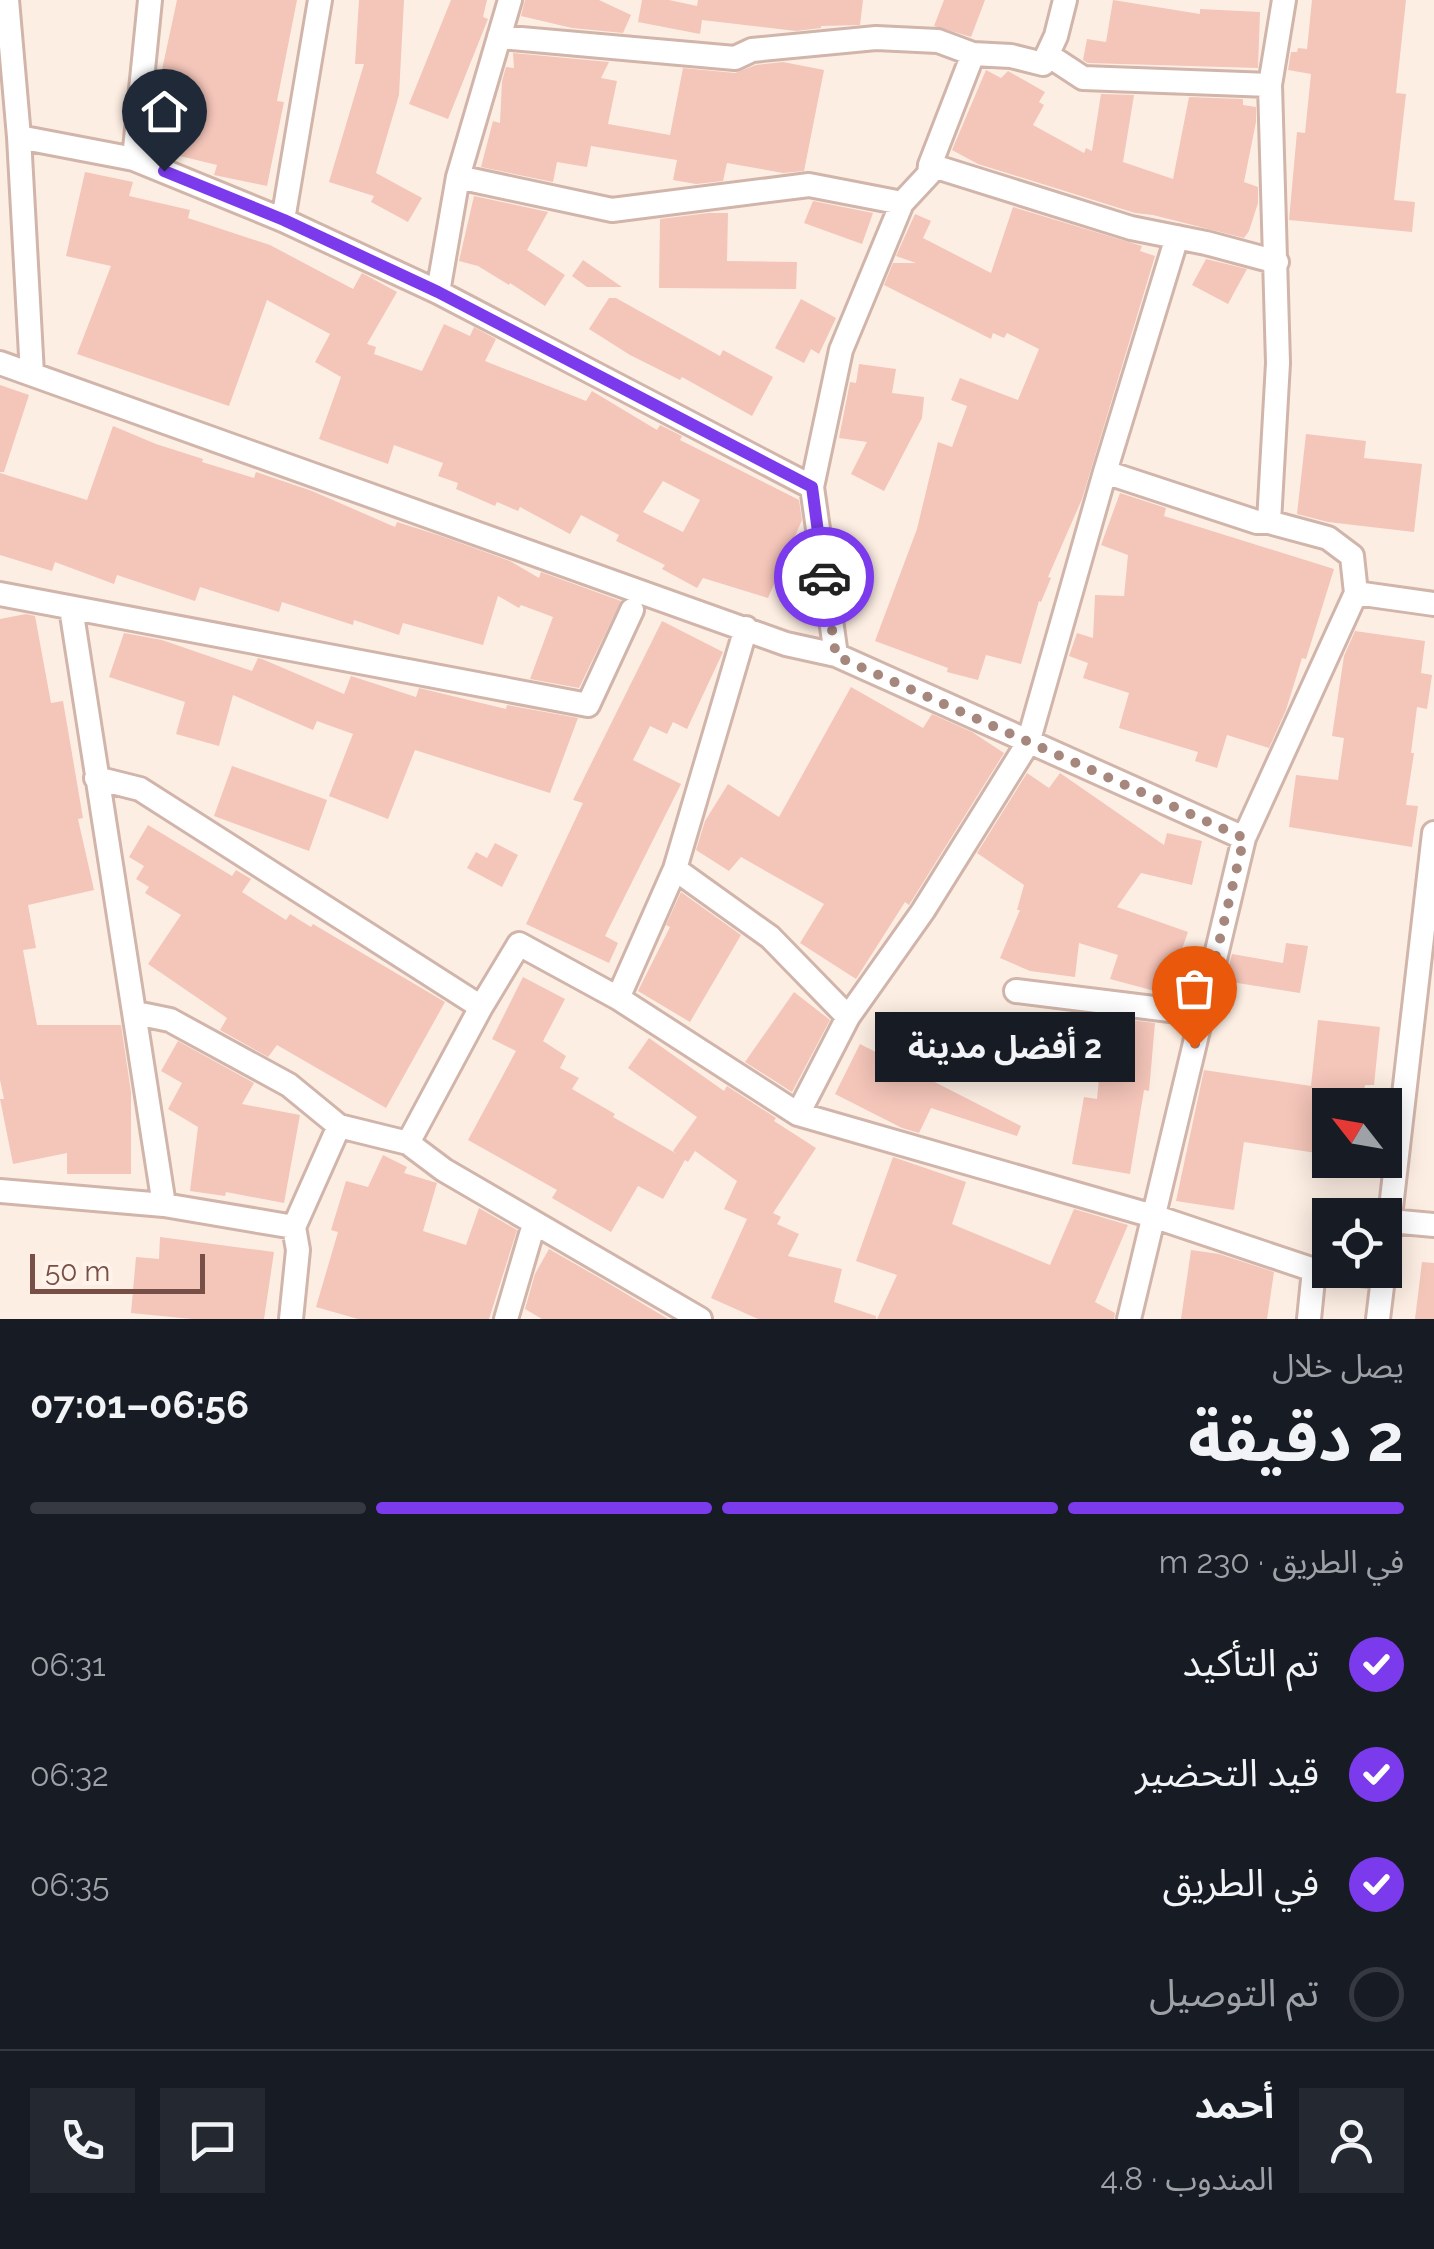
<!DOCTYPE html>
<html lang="ar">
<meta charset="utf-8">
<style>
body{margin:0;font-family:Raleway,"Noto Sans Arabic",sans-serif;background:#242831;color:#f1f3f6;direction:rtl;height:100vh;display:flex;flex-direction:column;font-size:38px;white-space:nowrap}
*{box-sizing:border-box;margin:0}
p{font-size:32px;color:#9ea1a6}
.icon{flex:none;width:55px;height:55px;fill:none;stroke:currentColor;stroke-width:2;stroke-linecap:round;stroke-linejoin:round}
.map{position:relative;height:1319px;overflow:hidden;direction:ltr}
.sheet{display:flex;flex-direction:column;background:#171b24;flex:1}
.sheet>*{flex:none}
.needle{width:65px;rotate:301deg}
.fabs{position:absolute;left:1312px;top:1088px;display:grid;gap:20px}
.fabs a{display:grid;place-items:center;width:90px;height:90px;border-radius:0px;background:#171b24;box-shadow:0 5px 25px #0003;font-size:50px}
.scale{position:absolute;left:30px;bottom:25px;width:175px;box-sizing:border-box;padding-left:10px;border:5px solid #774f47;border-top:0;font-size:28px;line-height:35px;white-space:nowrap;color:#774f47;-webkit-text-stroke:8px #fff3ea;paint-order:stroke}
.pin{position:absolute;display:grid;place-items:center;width:85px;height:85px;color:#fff;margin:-102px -42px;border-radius:50% 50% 50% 0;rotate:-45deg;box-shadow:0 0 10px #0007}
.pin .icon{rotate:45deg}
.courier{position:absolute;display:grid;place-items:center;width:100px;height:100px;margin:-50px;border:8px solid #7c3aed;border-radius:50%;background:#fff;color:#222;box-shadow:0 2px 12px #0007}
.bubble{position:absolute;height:70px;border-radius:0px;background:#171b24;box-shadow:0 5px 25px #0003;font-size:32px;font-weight:700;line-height:70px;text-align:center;direction:rtl}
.head em{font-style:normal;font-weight:700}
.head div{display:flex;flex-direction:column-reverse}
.head{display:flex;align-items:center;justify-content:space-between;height:170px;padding:0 30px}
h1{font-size:65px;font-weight:700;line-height:75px}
.bar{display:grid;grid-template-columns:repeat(4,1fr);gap:15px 10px;align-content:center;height:120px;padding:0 30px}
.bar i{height:12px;border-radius:8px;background:#363941}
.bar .active{background:#7c3aed}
.bar p{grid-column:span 4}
.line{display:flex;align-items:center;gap:25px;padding:0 30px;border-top:2px solid #363941}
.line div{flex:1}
.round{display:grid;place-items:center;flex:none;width:105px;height:105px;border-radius:0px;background:#242831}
ol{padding:0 30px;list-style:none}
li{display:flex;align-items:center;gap:30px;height:110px}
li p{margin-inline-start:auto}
li .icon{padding:10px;border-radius:50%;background:#7c3aed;color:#fff;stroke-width:4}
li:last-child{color:#9ea1a6}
li i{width:55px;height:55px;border:5px solid #363941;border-radius:50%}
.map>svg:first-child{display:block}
.building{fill:#f4c5b9;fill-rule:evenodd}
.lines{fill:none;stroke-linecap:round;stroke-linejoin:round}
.street-casing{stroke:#d1b5ab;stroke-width:28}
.street{stroke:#fff;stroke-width:22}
.done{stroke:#a6877e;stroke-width:10;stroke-dasharray:0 18}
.route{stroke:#7c3aed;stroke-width:12}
</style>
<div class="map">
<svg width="1434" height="1319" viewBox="0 0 1434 1319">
<rect width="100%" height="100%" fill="#fdeee3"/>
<path class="building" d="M 177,0 L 297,0 L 277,101 L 284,102 L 267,186 L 214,175 L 217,165 L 155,150 L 173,81 L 160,79 Z
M 359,0 L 404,0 L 399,95 L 376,173 L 422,198 L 408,222 L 371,202 L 374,196 L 329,182 L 364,64 L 355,64 Z
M 451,0 L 487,0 L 483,17 L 488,19 L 448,119 L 409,104 Z
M 525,0 L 599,0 L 631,15 L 623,33 L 572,28 L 521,16 Z
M 642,0 L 669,0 L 697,6 L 698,0 L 863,0 L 860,25 L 821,26 L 821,28 L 796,31 L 702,20 L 700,34 L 638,22 Z
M 944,0 L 985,0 L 971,37 L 934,26 Z
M 1113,0 L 1200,14 L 1200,9 L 1260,12 L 1258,68 L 1088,63 L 1083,60 L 1087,39 L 1106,42 Z
M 1312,0 L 1406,0 L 1396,93 L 1406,94 L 1394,200 L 1415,202 L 1412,232 L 1289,220 L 1297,132 L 1305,133 L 1311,74 L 1288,70 L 1291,52 L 1297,52 L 1298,48 L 1307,49 Z
M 513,53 L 609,62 L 601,78 L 617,81 L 608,124 L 670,135 L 683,68 L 735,73 L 756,65 L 783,62 L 824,70 L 804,171 L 783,173 L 727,163 L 723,181 L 696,184 L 673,180 L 677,160 L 591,146 L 587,167 L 557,162 L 553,182 L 481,167 L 493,121 L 500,123 L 502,81 L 506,67 L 514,68 Z
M 986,70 L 1001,78 L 1008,71 L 1045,92 L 1039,102 L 1044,105 L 1033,125 L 1084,153 L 1086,148 L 1092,151 L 1101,94 L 1134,95 L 1123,162 L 1173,179 L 1189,97 L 1243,99 L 1243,105 L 1256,107 L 1256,122 L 1244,182 L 1258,187 L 1258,203 L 1249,231 L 1244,238 L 1153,215 L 1135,213 L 978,164 L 952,150 Z
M 85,172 L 133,182 L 129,196 L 190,210 L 188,218 L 270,245 L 353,289 L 362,273 L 397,292 L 367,344 L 376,347 L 374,354 L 422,371 L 444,324 L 470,336 L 474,327 L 496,339 L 485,361 L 586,401 L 592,391 L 657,430 L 660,425 L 682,436 L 680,440 L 799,500 L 802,520 L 768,598 L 703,578 L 697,588 L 662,569 L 665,565 L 616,541 L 619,535 L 581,515 L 570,534 L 520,507 L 518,511 L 497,502 L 495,506 L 456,489 L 458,483 L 438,476 L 443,463 L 394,445 L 388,464 L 319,439 L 341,377 L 315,362 L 330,334 L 267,300 L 229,406 L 77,354 L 111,266 L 66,256 ZM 663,481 L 700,500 L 683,532 L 643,512 Z
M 474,196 L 548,212 L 527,250 L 565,275 L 545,306 L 510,283 L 509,285 L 478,266 L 459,261 Z
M 813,201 L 873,213 L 862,244 L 804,223 Z
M 1013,207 L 1142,246 L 1140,251 L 1155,256 L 1082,499 L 1048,577 L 1051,578 L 1041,602 L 1039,601 L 1021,664 L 986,655 L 978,680 L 947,672 L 948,668 L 875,641 L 917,529 L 938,442 L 952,447 L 967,406 L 951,400 L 960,378 L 1018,400 L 1039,349 L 1007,333 L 1004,338 L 993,333 L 991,339 L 884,285 L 893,263 L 916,263 L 896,256 L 915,214 L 931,221 L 923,238 L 991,273 Z
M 708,213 L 728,213 L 727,261 L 797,262 L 796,289 L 659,288 L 660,219 Z
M 1206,259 L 1247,269 L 1228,304 L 1192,285 Z
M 583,260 L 622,287 L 587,287 L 572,276 Z
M 609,298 L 616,298 L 720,356 L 723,350 L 773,377 L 752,416 L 682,377 L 680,380 L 630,355 L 589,329 Z
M 801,299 L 836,318 L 819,354 L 811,349 L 804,363 L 775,348 Z
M 859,364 L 896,369 L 892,393 L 924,397 L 922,418 L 884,491 L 851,474 L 867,442 L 839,438 L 850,382 L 856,383 Z
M 0,385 L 29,395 L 4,472 L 0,472 Z
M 113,426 L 156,444 L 203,459 L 202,462 L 254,478 L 256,472 L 312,491 L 395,527 L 397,522 L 441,536 L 510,561 L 539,578 L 541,572 L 621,601 L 579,688 L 530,679 L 553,617 L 521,605 L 519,608 L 498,596 L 483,645 L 403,623 L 399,635 L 354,620 L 353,625 L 282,602 L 279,612 L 200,587 L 195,601 L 117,575 L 114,584 L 55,562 L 52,571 L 0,555 L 0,473 L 87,500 Z
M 1306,434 L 1366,441 L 1364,458 L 1422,464 L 1414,532 L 1328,522 L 1297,514 Z
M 1120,493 L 1166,508 L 1164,516 L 1334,569 L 1306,659 L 1302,658 L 1286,710 L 1269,748 L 1227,735 L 1217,768 L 1195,761 L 1198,752 L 1119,728 L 1129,693 L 1083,678 L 1088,663 L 1069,656 L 1077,633 L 1093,638 L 1095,595 L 1124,596 L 1128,555 L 1101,545 Z
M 26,614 L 35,616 L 51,703 L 63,701 L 83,818 L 78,819 L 94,890 L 28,905 L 36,948 L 23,950 L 37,1025 L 121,1025 L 131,1092 L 131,1174 L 67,1174 L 67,1153 L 13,1164 L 0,1099 L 4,1099 L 0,1080 L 0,619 Z
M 662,621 L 723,652 L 687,729 L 673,722 L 667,734 L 650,726 L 633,760 L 681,784 L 605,936 L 618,943 L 609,963 L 526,924 L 583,803 L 573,800 Z
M 1355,631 L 1425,641 L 1421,673 L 1432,675 L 1427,709 L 1417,707 L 1411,753 L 1414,753 L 1406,805 L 1418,806 L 1412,847 L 1289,827 L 1296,775 L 1338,780 L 1344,738 L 1332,736 L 1344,656 Z
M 124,633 L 162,640 L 252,671 L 258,658 L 262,659 L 344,694 L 351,676 L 416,697 L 419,688 L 506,709 L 507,705 L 578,718 L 550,793 L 415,750 L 388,819 L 329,796 L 353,734 L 317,721 L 313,730 L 233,695 L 219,746 L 176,734 L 185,702 L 109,677 Z
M 851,687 L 923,728 L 932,714 L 972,732 L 1004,753 L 909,905 L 905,902 L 856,979 L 800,943 L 824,904 L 741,857 L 729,871 L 696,850 L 705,821 L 728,784 L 779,817 Z
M 232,766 L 327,800 L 309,851 L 214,816 Z
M 1027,773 L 1049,788 L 1060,773 L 1164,845 L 1167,833 L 1202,841 L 1192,885 L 1141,873 L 1117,907 L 1188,932 L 1166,994 L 1110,979 L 1118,955 L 1079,943 L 1075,977 L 1030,971 L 1000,958 L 1020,910 L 1017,910 L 1024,885 L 977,853 Z
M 148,825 L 232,876 L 236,870 L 251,879 L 242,892 L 286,920 L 290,914 L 311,927 L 313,924 L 445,1002 L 386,1108 L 277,1045 L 268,1057 L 220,1030 L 227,1018 L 148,964 L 181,915 L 145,893 L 149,887 L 136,879 L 144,866 L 129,857 Z
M 495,843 L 518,855 L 502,887 L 467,868 L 476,852 L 487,858 Z
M 681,892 L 741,935 L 690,1022 L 638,991 L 670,927 L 666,925 Z
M 1286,943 L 1308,946 L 1300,993 L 1225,981 L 1232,954 L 1283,963 Z
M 523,977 L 565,999 L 543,1041 L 566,1056 L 560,1068 L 579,1078 L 572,1089 L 615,1114 L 613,1117 L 677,1154 L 673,1151 L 697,1117 L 628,1068 L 649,1038 L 724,1091 L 727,1086 L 776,1118 L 774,1121 L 816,1148 L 773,1213 L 781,1217 L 777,1224 L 799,1234 L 788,1256 L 842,1269 L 834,1302 L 876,1316 L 876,1319 L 758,1319 L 711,1298 L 747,1219 L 724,1209 L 737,1181 L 695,1151 L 688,1162 L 685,1160 L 663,1199 L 638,1186 L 611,1232 L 552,1198 L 557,1190 L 468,1140 L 516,1051 L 492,1039 Z
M 794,992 L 830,1020 L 792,1092 L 745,1062 Z
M 1105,1017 L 1155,1023 L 1149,1091 L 1144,1090 L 1130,1174 L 1072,1164 L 1084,1097 L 1097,1099 Z
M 1318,1020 L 1380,1027 L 1374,1085 L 1365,1085 L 1362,1105 L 1330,1105 L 1330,1155 L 1244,1142 L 1234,1210 L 1176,1201 L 1204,1070 L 1311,1086 Z
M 178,1041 L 254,1083 L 242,1104 L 300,1115 L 284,1203 L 226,1192 L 225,1196 L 190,1191 L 198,1127 L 168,1109 L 182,1083 L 161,1071 Z
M 860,1044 L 1021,1126 L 1017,1136 L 931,1108 L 919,1133 L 902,1128 L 835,1094 Z
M 383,1155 L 407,1167 L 404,1173 L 437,1183 L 423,1231 L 466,1245 L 479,1208 L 517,1230 L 489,1319 L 358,1319 L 316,1307 L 338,1232 L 331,1230 L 346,1181 L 368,1187 Z
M 893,1157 L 966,1182 L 952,1224 L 1050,1265 L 1074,1209 L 1128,1225 L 1095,1302 L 1115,1313 L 1114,1319 L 877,1319 L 897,1275 L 856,1261 Z
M 160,1237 L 274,1252 L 264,1319 L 192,1319 L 131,1313 L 136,1257 L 159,1259 Z
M 549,1249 L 603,1280 L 668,1319 L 542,1319 L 525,1309 L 535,1274 Z
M 1191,1250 L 1219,1254 L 1274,1272 L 1267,1319 L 1181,1319 Z
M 1422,1262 L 1434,1263 L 1434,1319 L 1415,1319 Z"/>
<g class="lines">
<defs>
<path id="street" d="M 7,0 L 19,137 L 32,374
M 499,37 L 735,58 L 752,50 L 876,38 L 938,41 L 973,54 L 1011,56 L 1043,64 L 1056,36 L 1065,0
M 973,54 L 930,165 L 1131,228 L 1206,243 L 1277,262
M 1048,55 L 1083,78 L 1270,85 L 1278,363 L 1269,522 L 1328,538 L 1352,556 L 1356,593
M 1270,85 L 1284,0
M 19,137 L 134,159 L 283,220 L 438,292 L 812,487 L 836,655
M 134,159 L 150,0
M 458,177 L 612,210 L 809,185 L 902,203
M 283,220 L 320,0
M 438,292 L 458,177 L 510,0
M 0,363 L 786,644 L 836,655 L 1244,838
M 1105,472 L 1257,522 L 1269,522
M 812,487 L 841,350 L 902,203 L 929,174 L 930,165
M 0,594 L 588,705 L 632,610
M 71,608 L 164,1205
M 96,778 L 140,789 L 481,1007
M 675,869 L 770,937 L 848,1017
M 1016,991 L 1202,1014
M 618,998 L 675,869 L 746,628
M 136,1013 L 170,1020 L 289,1085 L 339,1126 L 408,1143
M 798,1114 L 848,1017 L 923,911 L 1028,743 L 1105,472 L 1177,237
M 0,1191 L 164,1205 L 294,1227
M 1390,1221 L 1434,1225
M 1385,1260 L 1434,833
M 291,1319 L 298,1250 L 294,1227 L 339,1126
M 506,1319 L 531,1234
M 700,1319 L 444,1170 L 408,1143 L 481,1007 L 519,944 L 618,998 L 798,1114 L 1153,1216 L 1314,1270 L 1383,1276
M 1129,1319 L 1244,838 L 1356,593 L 1434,604
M 1309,1319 L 1314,1270
M 1378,1319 L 1384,1270"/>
</defs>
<use href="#street" class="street-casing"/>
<use href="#street" class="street"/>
</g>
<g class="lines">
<path class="done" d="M 824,577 L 836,656 L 1244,838 L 1194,1048"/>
<path class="route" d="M 164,171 L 284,220 L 438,292 L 812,487 L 824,577"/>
</g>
</svg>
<div class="fabs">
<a><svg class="needle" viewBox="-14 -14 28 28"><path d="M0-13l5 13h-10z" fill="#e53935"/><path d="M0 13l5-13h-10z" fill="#9ea1a6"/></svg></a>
<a><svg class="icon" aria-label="locate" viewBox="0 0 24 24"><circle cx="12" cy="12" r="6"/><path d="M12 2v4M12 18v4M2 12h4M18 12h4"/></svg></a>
</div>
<div class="scale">50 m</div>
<div class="pin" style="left:1194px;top:1048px;background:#ea580c"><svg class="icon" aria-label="bag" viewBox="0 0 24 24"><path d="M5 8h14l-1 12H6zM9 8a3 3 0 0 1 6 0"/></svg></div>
<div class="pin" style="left:164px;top:171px;background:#1f2937"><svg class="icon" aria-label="home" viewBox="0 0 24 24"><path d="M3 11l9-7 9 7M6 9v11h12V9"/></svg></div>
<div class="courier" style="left:824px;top:577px"><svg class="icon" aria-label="car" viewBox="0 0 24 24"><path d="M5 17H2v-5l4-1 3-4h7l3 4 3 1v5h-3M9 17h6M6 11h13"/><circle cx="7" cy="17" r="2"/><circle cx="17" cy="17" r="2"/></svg></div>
<div class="bubble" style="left:875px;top:1012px;width:260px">2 أفضل مدينة</div>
</div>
<section class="sheet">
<div class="head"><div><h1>2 دقيقة</h1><p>يصل خلال</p></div><em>06:56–07:01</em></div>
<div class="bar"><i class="active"></i><i class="active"></i><i class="active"></i><i></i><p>في الطريق · 230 m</p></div>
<ol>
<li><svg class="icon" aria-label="check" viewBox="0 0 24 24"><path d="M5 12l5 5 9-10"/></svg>تم التأكيد<p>06:31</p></li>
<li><svg class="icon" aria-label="check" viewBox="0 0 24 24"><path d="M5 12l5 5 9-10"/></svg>قيد التحضير<p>06:32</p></li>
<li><svg class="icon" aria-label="check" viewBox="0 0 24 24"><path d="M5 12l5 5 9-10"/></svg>في الطريق<p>06:35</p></li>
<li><i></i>تم التوصيل</li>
</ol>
<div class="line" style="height:180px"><a class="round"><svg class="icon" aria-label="person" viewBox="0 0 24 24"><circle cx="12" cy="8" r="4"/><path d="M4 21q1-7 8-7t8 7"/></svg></a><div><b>أحمد</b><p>المندوب · 4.8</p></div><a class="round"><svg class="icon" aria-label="chat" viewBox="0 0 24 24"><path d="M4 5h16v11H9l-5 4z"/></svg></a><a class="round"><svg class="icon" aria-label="phone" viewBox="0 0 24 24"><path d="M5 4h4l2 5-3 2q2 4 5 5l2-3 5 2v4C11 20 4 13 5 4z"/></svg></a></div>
</section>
